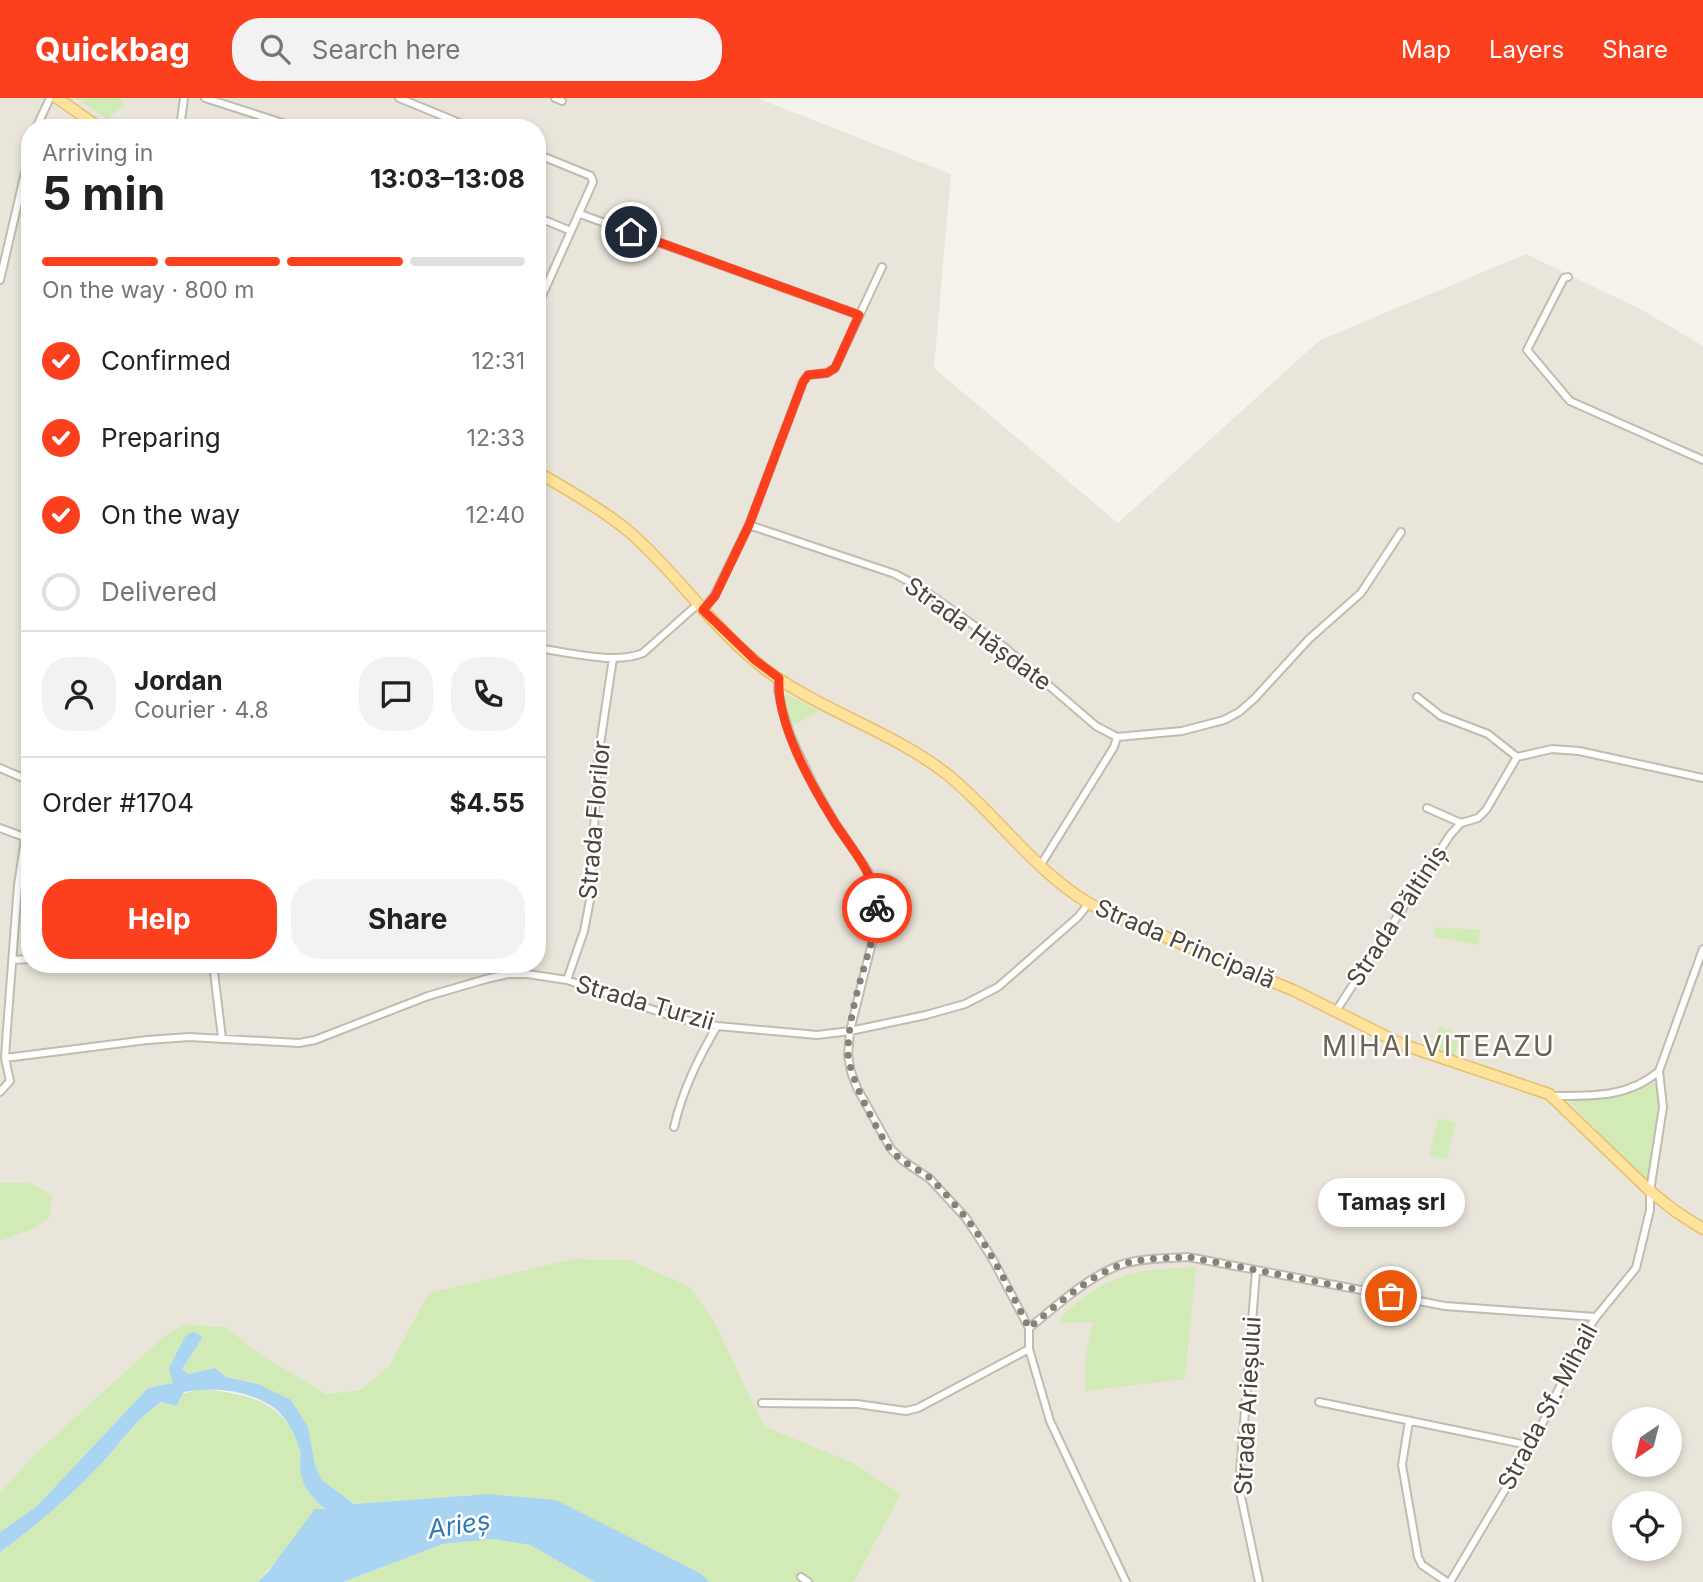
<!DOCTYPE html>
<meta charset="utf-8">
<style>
body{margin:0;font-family:Inter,sans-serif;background:#f2f2f2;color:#222;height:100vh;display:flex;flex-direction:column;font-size:26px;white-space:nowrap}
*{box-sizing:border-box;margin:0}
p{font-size:23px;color:#767676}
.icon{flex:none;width:38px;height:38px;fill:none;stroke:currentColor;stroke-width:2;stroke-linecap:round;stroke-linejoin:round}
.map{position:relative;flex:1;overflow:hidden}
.side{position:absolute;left:21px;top:21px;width:525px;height:854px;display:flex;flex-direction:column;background:#fff;border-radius:28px;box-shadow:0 4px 10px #0003}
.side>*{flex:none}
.needle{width:46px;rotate:215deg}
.tools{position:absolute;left:1612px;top:1309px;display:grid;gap:14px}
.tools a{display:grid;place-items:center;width:70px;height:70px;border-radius:50%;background:#fff;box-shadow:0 4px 10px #0003;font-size:35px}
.pin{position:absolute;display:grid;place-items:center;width:60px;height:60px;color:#fff;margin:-30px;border:4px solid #fff;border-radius:50%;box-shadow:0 2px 7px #0007}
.courier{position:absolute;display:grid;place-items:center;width:70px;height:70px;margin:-35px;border:5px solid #fc3f1d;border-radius:50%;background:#fff;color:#222;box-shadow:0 2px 9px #0007}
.bubble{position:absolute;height:49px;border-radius:24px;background:#fff;box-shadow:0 4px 10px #0003;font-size:23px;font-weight:700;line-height:49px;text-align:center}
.headline em{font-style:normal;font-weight:700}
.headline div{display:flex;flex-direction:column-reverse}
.headline{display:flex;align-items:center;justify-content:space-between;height:119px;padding:0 21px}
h1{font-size:46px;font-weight:700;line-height:52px}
.bar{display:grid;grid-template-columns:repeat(4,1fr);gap:10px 7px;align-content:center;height:84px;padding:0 21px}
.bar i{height:9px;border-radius:5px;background:#e0e0e0}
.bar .active{background:#fc3f1d}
.bar p{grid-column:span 4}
.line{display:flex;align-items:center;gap:18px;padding:0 21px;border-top:2px solid #e0e0e0}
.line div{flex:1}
.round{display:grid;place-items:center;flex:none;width:74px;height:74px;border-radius:28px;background:#f2f2f2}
ol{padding:0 21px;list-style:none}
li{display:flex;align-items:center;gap:21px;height:77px}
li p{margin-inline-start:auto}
li .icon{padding:7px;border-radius:50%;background:#fc3f1d;color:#fff;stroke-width:4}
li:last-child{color:#767676}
li i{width:38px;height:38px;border:4px solid #e0e0e0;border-radius:50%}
.primary-button{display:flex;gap:14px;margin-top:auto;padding:14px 21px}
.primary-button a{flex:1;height:80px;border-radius:28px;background:#fc3f1d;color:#fff;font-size:28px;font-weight:700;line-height:80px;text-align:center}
.primary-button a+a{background:#f2f2f2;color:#222}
header{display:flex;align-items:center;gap:42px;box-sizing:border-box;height:98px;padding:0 35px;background:#fc3f1d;color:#fff}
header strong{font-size:33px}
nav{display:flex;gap:38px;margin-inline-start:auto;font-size:24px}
.search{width:490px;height:63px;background:#f2f2f2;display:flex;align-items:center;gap:18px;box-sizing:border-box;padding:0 24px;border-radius:28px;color:#767676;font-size:26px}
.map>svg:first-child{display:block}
.residential{fill:#eae5da;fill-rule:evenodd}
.green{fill:#d2eab5}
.water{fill:#a9d4f2}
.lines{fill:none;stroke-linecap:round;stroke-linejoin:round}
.minor-casing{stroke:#c2bbae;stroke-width:10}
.primary-casing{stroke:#e6c16a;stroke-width:13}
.minor{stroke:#fff;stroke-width:6}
.primary{stroke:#ffe39c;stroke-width:10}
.done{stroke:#878178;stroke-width:7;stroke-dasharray:0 12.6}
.route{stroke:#fc3f1d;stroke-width:9}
.labels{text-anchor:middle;stroke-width:5;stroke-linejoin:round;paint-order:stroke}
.street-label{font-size:24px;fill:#4b4439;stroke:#fff}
.water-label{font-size:26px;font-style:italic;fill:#2e7ab2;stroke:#fff}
.quarter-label{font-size:28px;letter-spacing:2px;fill:#6e6250;stroke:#fff}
</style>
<header>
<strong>Quickbag</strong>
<div class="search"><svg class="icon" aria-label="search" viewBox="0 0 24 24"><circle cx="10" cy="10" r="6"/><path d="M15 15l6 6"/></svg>Search here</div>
<nav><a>Map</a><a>Layers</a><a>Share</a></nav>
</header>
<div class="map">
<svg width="1703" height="1484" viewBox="0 0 1703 1484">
<rect width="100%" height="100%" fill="#f6f3ec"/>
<path class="residential" d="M 0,0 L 757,0 L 951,76 L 934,270 L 1118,425 L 1320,242 L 1526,156 L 1642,212 L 1703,248 L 1703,1484 L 854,1484 L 901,1396 L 853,1365 L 764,1328 L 713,1221 L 689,1188 L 629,1162 L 573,1161 L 390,1267 L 360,1292 L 326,1296 L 262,1257 L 225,1229 L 184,1226 L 164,1238 L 33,1358 L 0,1395 L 0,1143 L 33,1131 L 2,1083 L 0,1084 ZM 30,30 L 537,30 L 537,866 L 30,866 ZM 1624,1321 L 1670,1321 L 1670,1367 L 1624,1367 ZM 1624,1405 L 1670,1405 L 1670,1451 L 1624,1451 Z"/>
<path class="green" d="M 76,0 L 121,0 L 124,7 L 107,21 Z
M 785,596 L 819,613 L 792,628 L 785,612 Z
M 1435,829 L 1480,832 L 1478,847 L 1434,839 Z
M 1439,928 L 1461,937 L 1454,959 L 1431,951 Z
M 1655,985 L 1660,989 L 1648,1085 L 1570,1004 L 1614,998 Z
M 1438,1021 L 1456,1025 L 1447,1061 L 1429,1057 Z
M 0,1084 L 29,1085 L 52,1097 L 49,1120 L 33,1131 L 0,1143 Z
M 573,1161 L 629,1162 L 689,1188 L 713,1221 L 764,1328 L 853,1365 L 901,1396 L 854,1484 L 710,1484 L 700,1475 L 597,1424 L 488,1396 L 354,1406 L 322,1382 L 315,1367 L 308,1329 L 258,1286 L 226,1279 L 215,1270 L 188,1276 L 182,1271 L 203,1239 L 194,1234 L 174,1285 L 148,1290 L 36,1409 L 0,1434 L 0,1395 L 33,1358 L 164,1238 L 184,1226 L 225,1229 L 262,1257 L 326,1296 L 360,1292 L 390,1267 L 429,1195 Z
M 1196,1169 L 1185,1281 L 1085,1293 L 1086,1257 L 1093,1224 L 1058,1225 C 1064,1214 1072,1209 1081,1202 C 1120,1171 1148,1172 1196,1169 Z
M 202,1291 C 246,1296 282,1301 299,1348 C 302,1358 298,1371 303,1380 C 309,1391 318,1401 325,1412 L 257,1484 L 0,1484 L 0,1454 C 35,1429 68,1400 98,1369 C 136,1330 143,1303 202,1291 Z
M 493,1441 L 530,1447 L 595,1484 L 343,1484 L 443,1446 Z"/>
<path class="water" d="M 194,1234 L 203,1239 L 182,1271 L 188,1276 L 215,1270 L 226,1279 L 258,1286 L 291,1302 L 308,1329 L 315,1367 L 322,1382 L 354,1406 L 488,1396 L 556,1402 L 700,1475 L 710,1484 L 595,1484 L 530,1447 L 493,1441 L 443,1446 L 343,1484 L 257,1484 L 268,1474 L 315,1411 L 325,1411 C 314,1401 304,1391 301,1376 C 299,1367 302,1357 299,1349 C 295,1336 284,1316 273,1309 C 248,1292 212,1288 184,1294 L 176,1308 L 162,1304 C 136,1320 119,1348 98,1369 C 68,1400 35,1429 0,1454 L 0,1434 L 36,1409 L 148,1290 L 173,1285 L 169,1270 L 186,1237 Z"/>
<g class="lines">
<defs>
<path id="minor" d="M 205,0 L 298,30
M 399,0 L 472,30
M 555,0 L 562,3
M 36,30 L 50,0
M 180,30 L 184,0
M 537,56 L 591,78 L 593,84 L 537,209
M 580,116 L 859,217
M 537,119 L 571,133
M 1568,179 L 1564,180 L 1527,252 L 1570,303 L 1703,362
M 0,182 L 30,53
M 749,427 L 895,476 L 921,490 L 1003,548 L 1096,628 L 1117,639 L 1182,633 L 1224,622 L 1239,614 L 1254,601 L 1309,541 L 1361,495 L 1401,434
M 703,512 L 714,498 L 749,427 L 803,284 L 808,277 L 827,275 L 835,270 L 882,169
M 537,550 C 568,554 614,567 643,555 L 698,506
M 779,580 L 778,593 L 783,614 L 791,639 L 813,686 L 835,725 L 868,773 L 876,796 L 878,821 L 850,933 L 848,957 L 851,974 L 857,990 L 891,1051 L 902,1062 L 930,1081 L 966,1120 L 992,1160 L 1029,1230 L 1029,1251 L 1050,1323 L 1126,1484
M 1417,599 L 1441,618 L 1488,636 L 1517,659
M 0,670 L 30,683
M 1427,710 L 1461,725
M 0,730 L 24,739
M 1040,768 L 1114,649 L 1117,639
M 13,862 L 30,861
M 213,866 L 222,940
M 567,882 L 584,833 L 590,802 L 598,660 L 613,560
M 1336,913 L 1450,737 L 1461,725 L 1478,720 L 1486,712 L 1517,659 L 1552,651 L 1579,653 L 1703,680
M 5,960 L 147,942 L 189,939 L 299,945 L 315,942 L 428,898 L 486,881 L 508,876 L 527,876 L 567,882 L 680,921 L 717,928 L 817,937 L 850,933 L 926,917 L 965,906 L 998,889 L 1078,819 L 1089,805
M 0,994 L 10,983 L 5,960 L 6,944 L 18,787 L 30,708
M 1552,998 C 1591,998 1628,1000 1659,973
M 674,1029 C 683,991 698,961 717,928
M 1256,1173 L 1239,1389 L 1259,1484
M 1029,1230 C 1058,1207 1088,1178 1123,1166 C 1144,1160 1167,1160 1188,1159 L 1445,1208 L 1596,1219
M 1319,1304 L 1532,1348
M 762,1305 L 857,1306 L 906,1313 L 918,1310 L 1029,1251
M 1409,1323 L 1402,1367 L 1418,1459 L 1422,1467 L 1447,1484
M 801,1479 L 808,1484
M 1450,1484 L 1534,1343 L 1584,1238 L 1596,1219 L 1636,1170 L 1650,1112 L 1650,1093 L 1663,1009 L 1659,973 L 1703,851"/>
<path id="primary" d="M 57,0 L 100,30
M 537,374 C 567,391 610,416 634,438 C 681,480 717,536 769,574 C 824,614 894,634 948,677 C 1001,720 1040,782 1103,813 L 1295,893 L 1401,946 L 1549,996 L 1650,1093 L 1675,1113 L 1703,1131"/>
</defs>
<use href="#minor" class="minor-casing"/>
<use href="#primary" class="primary-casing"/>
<use href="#minor" class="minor"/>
<use href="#primary" class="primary"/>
</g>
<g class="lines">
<path class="done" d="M 877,810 L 878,821 C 867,864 848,911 848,956 C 849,978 877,1034 891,1052 C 902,1065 917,1070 930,1080 C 942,1091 955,1107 966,1120 C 992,1153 1010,1193 1029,1230 C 1057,1207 1088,1178 1123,1166 C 1144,1160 1167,1160 1188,1159 L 1391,1198"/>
<path class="route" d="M 631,134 L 859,217 L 835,270 L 827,275 L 808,277 L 803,284 L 749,427 L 715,498 L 703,512 L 755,562 L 779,580 C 776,626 811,687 835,725 C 853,753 875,775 877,810"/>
</g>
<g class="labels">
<g class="street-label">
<text transform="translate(978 536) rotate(36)" y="8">Strada Hășdate</text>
<text transform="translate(595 722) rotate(-85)" y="8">Strada Florilor</text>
<text transform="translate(1397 818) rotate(-57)" y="8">Strada Păltiniș</text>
<text transform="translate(1185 846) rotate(23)" y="8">Strada Principală</text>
<text transform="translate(645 905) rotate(16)" y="8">Strada Turzii</text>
<text transform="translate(1248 1308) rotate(-87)" y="8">Strada Arieșului</text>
<text transform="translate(1548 1309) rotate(-62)" y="8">Strada Sf. Mihail</text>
</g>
<g class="water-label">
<text transform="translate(459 1427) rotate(-9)" y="9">Arieș</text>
</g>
<g class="quarter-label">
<text x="1439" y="958">MIHAI VITEAZU</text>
</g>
</g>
</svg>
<div class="tools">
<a><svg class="needle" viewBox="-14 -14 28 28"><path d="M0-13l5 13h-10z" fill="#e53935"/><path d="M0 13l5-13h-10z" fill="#767676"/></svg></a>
<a><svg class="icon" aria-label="locate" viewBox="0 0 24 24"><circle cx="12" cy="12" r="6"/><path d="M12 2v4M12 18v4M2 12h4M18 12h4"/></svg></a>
</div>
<div class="pin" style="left:1391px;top:1198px;background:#ea580c"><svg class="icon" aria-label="bag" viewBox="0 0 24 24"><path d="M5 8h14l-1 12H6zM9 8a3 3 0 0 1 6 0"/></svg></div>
<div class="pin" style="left:631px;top:134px;background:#1f2937"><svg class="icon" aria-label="home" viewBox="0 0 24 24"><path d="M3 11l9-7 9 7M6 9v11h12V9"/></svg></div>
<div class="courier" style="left:877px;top:810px"><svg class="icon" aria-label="bike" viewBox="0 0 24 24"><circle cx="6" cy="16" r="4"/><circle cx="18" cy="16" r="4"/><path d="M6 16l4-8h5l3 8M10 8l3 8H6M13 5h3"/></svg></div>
<div class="bubble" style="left:1318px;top:1080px;width:147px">Tamaș srl</div>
<section class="side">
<div class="headline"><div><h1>5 min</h1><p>Arriving in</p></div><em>13:03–13:08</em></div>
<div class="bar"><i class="active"></i><i class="active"></i><i class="active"></i><i></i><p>On the way · 800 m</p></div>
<ol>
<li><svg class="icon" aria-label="check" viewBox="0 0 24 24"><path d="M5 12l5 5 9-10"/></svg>Confirmed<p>12:31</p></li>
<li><svg class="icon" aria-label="check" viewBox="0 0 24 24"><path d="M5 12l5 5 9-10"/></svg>Preparing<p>12:33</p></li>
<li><svg class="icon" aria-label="check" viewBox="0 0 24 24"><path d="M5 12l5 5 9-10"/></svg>On the way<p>12:40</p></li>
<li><i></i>Delivered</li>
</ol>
<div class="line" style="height:126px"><a class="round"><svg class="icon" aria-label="person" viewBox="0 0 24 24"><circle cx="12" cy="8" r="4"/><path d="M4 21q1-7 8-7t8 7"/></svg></a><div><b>Jordan</b><p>Courier · 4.8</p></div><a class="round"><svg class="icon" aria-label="chat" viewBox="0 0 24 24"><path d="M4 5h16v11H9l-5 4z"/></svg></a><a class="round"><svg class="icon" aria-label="phone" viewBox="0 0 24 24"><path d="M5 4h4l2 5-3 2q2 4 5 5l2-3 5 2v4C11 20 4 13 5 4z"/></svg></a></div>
<div class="line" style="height:91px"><div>Order #1704</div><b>$4.55</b></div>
<div class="primary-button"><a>Help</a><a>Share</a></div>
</section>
</div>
